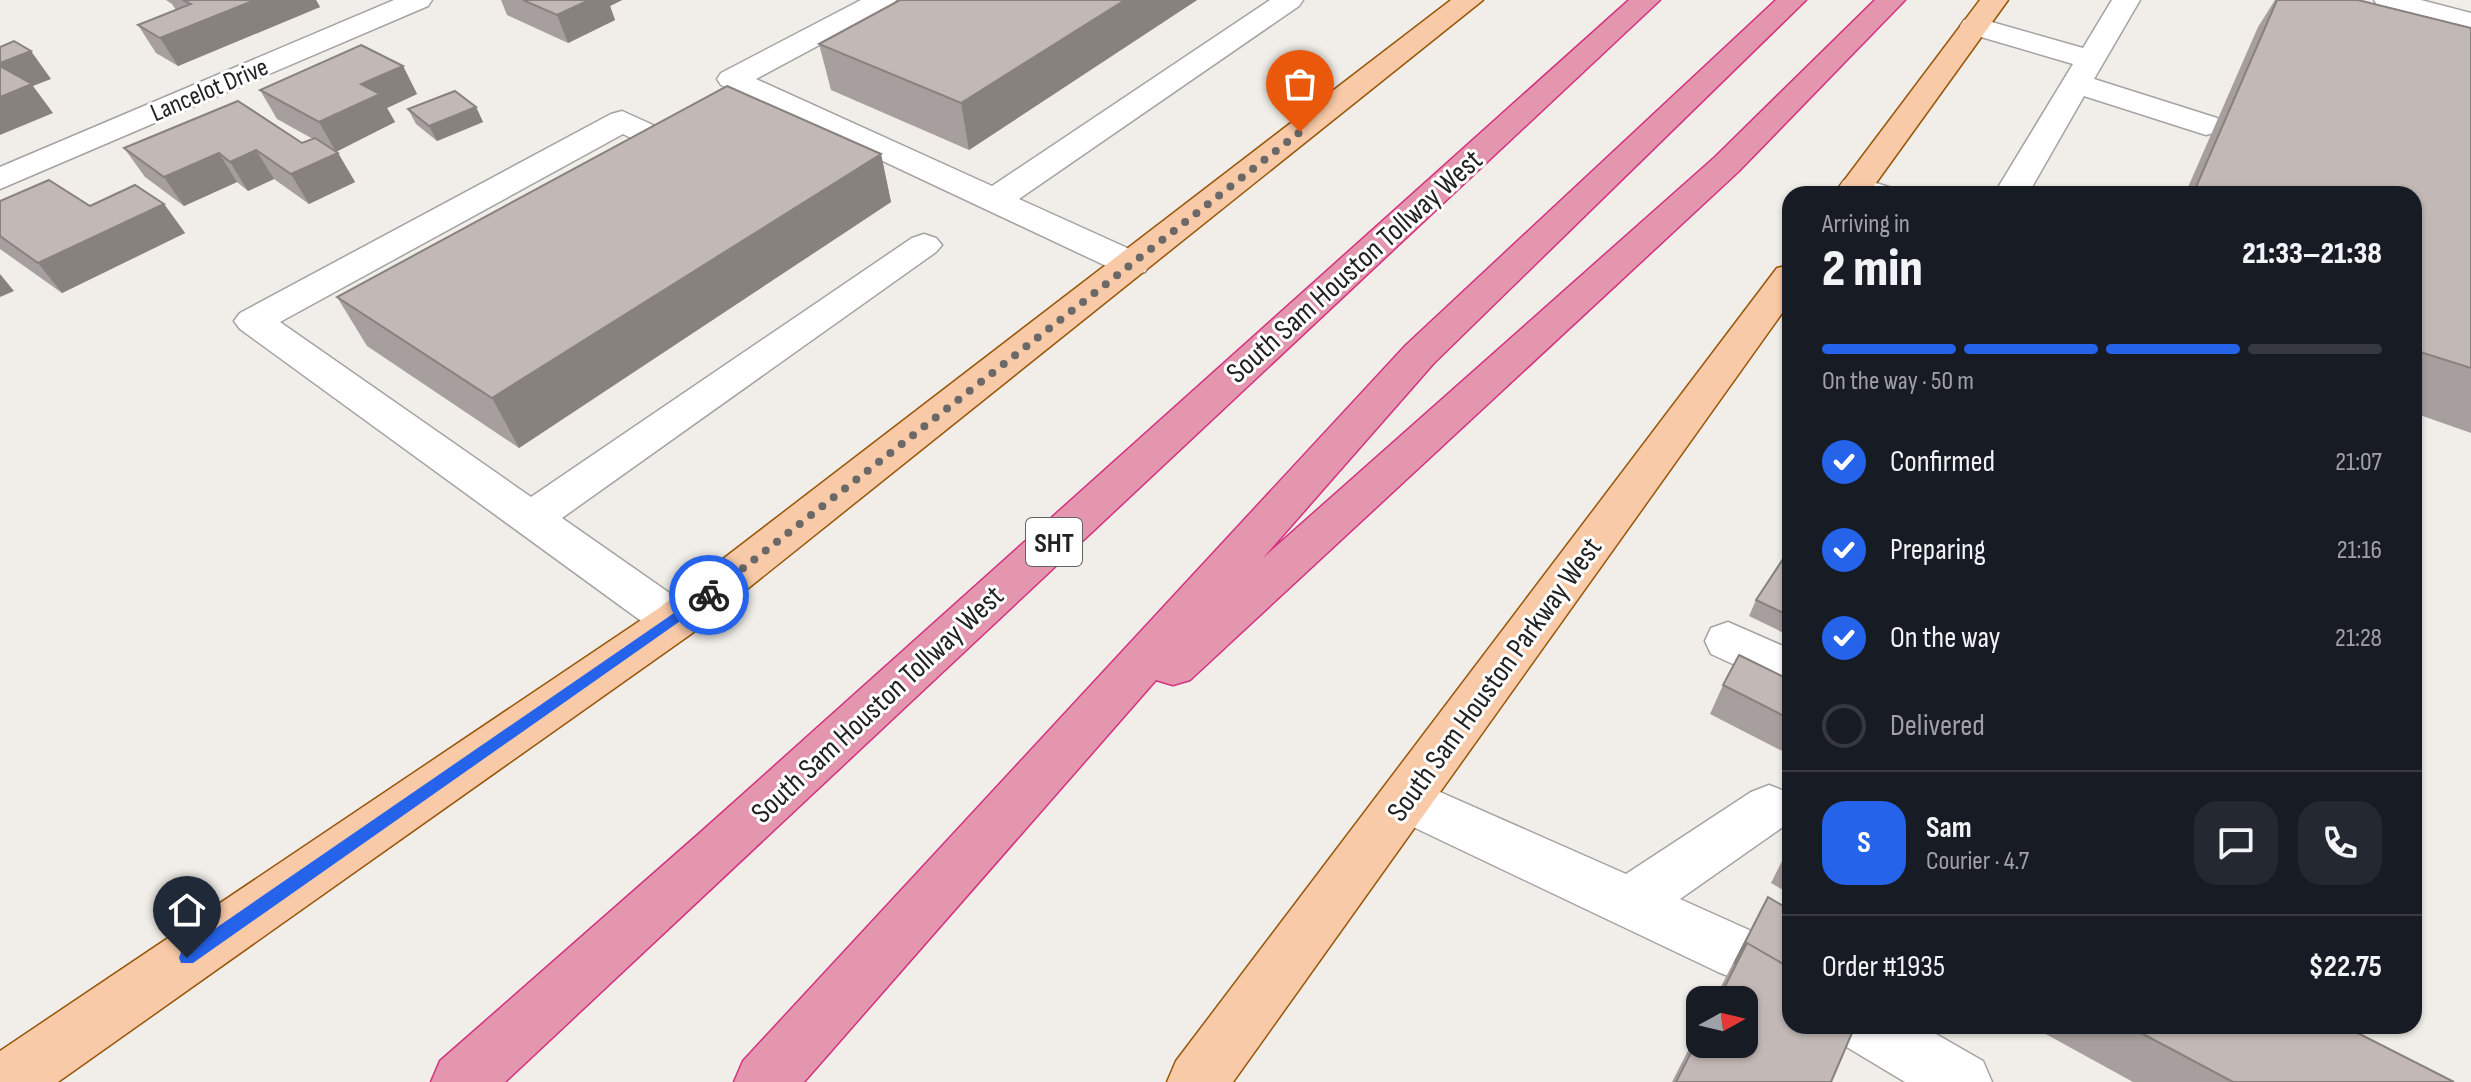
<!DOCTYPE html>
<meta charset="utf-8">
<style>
body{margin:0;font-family:"Sofia Sans Condensed",sans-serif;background:#242831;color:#f1f3f6;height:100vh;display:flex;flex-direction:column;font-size:30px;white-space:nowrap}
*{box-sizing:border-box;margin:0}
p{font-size:26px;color:#9ea1a6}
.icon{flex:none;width:44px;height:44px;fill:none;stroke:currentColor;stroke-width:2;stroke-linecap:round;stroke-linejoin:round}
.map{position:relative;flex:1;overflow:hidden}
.drawer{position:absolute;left:1782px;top:186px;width:640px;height:848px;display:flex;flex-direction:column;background:#171b24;border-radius:24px;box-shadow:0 2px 6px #0004}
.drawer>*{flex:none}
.needle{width:52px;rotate:82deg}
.fabs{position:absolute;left:1686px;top:986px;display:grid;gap:16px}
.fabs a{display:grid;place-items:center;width:72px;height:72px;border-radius:16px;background:#171b24;box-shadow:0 2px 6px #0004;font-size:40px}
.pin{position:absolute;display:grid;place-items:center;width:68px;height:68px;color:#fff;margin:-82px -34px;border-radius:50% 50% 50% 0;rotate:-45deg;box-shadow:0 0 8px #0007}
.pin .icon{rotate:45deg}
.courier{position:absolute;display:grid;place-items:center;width:80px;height:80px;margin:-40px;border:6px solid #2563eb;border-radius:50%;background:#fff;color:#222;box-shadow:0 2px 10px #0007}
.head em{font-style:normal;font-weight:800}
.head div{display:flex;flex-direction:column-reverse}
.head{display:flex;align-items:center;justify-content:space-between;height:136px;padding:0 40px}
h1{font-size:52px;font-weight:800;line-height:60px}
.bar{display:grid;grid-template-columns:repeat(4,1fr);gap:12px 8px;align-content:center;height:96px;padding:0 40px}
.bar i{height:10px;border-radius:6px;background:#363941}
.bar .selected{background:#2563eb}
.bar p{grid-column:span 4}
.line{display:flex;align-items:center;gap:20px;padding:0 40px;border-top:2px solid #363941}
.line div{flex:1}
.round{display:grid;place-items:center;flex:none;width:84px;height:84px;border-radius:24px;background:#242831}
ol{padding:0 40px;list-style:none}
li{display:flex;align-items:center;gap:24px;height:88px}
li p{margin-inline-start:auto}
li .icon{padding:8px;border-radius:50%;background:#2563eb;color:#fff;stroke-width:4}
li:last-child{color:#9ea1a6}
li i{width:44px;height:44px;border:4px solid #363941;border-radius:50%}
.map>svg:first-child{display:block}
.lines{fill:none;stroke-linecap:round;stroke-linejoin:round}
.minor-casing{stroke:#a3a3a3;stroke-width:3}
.major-casing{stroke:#985508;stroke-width:3}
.highway-casing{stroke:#d3327f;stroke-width:3}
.minor{fill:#fff;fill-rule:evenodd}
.major{fill:#f8caa8;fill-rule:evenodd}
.highway{fill:#e496af;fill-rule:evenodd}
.wall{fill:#a79f9d}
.shaded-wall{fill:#88827f}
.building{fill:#c2b9b6;stroke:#88827f;stroke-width:2}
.route{fill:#2563eb}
.done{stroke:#6a6968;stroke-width:8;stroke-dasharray:0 14.4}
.labels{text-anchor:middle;stroke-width:6;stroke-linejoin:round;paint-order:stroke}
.far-street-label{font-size:26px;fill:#222;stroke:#fff}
.shield{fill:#fff;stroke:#646464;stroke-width:2}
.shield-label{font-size:28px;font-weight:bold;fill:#222}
.street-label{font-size:30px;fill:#222;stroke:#fff}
</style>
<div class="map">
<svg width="2471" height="1082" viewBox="0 0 2471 1082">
<rect width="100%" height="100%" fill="#f1eee9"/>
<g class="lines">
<defs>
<path id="minor" d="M 394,0 L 432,0 L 428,6 L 0,189 L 0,167 Z
M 861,0 L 896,0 L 892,6 L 756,79 L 992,186 L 1270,0 L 1303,0 L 1299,6 L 1019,199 L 1145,256 L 1150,264 L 1145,272 L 1132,275 L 1119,272 L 721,85 L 717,79 L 721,73 Z
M 2112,0 L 2140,0 L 2094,79 L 2217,118 L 2222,125 L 2217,132 L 2206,135 L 2084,96 L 2028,194 L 1994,194 L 2073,64 L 1964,32 L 1960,26 L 1964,20 L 1974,17 L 2083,48 Z
M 2374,0 L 2421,0 L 2471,13 L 2471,31 L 2378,6 Z
M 622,111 L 695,144 L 699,151 L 695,158 L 683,161 L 671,158 L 623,134 L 280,322 L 531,497 L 912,238 L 924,234 L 936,238 L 942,245 L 936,252 L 562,518 L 691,608 L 698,621 L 691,634 L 675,639 L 659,634 L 240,329 L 234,321 L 240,313 L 611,114 Z
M 1856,177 L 1889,187 L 1894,194 L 1844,194 L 1839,187 L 1844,180 Z
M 1728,622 L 1790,649 L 1790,690 L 1711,654 L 1705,641 L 1711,628 Z
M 1406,777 L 1626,874 L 1751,792 L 1769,785 L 1787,792 L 1790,798 L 1787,824 L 1680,899 L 1758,934 L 1766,953 L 1758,972 L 1738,980 L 1718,972 L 1388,815 L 1380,799 L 1388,783 Z
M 1837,1026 L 1922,1026 L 1983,1061 L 1992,1082 L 1905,1082 L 1845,1046 Z"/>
<path id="major" d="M 1451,0 L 1483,0 L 691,634 L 58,1082 L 0,1082 L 0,1051 L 659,608 Z
M 1980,0 L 2008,0 L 1868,194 L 1834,194 Z
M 1790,265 L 1790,302 L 1233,1082 L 1167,1082 L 1176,1061 L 1777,268 Z"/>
<path id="highway" d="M 1629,0 L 1660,0 L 505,1082 L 431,1082 L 440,1061 L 702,831 Z
M 1776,0 L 1806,0 L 1434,363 L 1263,558 L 1715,157 L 1875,0 L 1905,0 L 1739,171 L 1190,680 L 1173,685 L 1156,680 L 804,1082 L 734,1082 L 743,1061 L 1406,345 Z"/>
</defs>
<use href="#minor" class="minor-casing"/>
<use href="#major" class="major-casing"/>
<use href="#highway" class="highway-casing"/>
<use href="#minor" class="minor"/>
<use href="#major" class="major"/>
<use href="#highway" class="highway"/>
</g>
<path class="wall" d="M 166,0 L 316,0 L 320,7 L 178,66 L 156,53 L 138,25 L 176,10 L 172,4 Z
M 501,0 L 622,0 L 610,6 L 615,20 L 568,43 L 507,15 Z
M 900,0 L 1197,0 L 969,150 L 831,90 L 819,44 Z
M 2275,0 L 2358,0 L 2471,28 L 2471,433 L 2414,413 L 2414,194 L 2185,194 L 2258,27 Z
M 403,66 L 417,94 L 387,108 L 395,122 L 336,151 L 338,153 L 355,182 L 309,204 L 274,179 L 248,191 L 237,182 L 184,206 L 145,177 L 124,148 L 302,143 L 313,139 L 277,119 L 260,90 Z
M 476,107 L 483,122 L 437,141 L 416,124 L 408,109 Z
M 881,154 L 891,202 L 519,448 L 367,346 L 337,297 Z
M 0,201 L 90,206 L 164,204 L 185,233 L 62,293 L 0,249 Z
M 1790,558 L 1790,636 L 1749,616 L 1756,600 Z
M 1790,680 L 1790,755 L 1710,714 L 1723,685 Z
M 1790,845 L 1790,894 L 1771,883 Z
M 1768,897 L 1831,1082 L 1672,1082 L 1700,1027 L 1700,1044 L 1744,1000 L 1714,1000 L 1760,911 Z
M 2031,1026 L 2344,1026 L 2454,1082 L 2133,1082 Z"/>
<path class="shaded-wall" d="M 255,0 L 316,0 L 320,7 L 178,66 L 160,38 Z
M 589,0 L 622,0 L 610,6 L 615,20 L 568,43 L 557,15 Z
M 1125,0 L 1197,0 L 969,150 L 961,103 Z
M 31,51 L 51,79 L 33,86 L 53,113 L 0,135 L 0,63 Z
M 403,66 L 417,94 L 387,108 L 395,122 L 336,152 L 319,122 L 361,84 Z
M 476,107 L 483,122 L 437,141 L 429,126 Z
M 256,150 L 274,179 L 248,191 L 230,162 Z
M 219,153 L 237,182 L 184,206 L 164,177 Z
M 338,153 L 355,182 L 309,204 L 291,174 Z
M 881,154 L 891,202 L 519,448 L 492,398 Z
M 164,204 L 185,233 L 62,293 L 38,263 Z
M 0,274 L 14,291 L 0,297 Z"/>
<path class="building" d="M 183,0 L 255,0 L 160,38 L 138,25 L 191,4 Z
M 523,0 L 589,0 L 557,15 Z
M 900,0 L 1125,0 L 961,103 L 819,44 Z
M 2277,0 L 2358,0 L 2471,28 L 2471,368 L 2414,350 L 2414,194 L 2193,194 Z
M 14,41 L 31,51 L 0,63 L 0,47 Z
M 361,45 L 403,66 L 361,84 L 380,94 L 319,122 L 260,90 Z
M 0,66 L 32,84 L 0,97 Z
M 727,86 L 881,154 L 492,398 L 337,297 Z
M 455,91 L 476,107 L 429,126 L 408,109 Z
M 238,101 L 302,143 L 315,138 L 338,153 L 291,174 L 256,150 L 230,162 L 219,153 L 164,177 L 124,148 Z
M 49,180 L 90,206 L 135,185 L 164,204 L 38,263 L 0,236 L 0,201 Z
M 1785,556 L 1790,558 L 1790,616 L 1756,600 Z
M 1739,655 L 1790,680 L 1790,719 L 1723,685 Z
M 1768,897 L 1790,910 L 1790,968 L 1747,943 L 1734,964 Z
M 1747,943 L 1790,968 L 1790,1026 L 1855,1026 L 1831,1082 L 1676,1082 L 1700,1035 L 1700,1044 L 1744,1044 L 1744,1000 L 1718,1000 Z
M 2128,1026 L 2344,1026 L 2454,1082 L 2233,1082 Z"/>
<path class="route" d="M 709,589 L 713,591 L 713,598 L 193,963 L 181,963 L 179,958 L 181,952 Z"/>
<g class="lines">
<path class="done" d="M 709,595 L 1300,132"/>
</g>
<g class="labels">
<g class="far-street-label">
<text transform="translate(209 89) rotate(-23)" y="9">Lancelot Drive</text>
</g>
<rect class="shield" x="1026" y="518" width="56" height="48" rx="6"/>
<g class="shield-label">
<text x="1054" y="552">SHT</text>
</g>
<g class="street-label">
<text transform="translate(1354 266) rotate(-42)" y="10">South Sam Houston Tollway West</text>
<text transform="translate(1494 679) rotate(-54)" y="10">South Sam Houston Parkway West</text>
<text transform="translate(877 704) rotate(-43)" y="10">South Sam Houston Tollway West</text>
</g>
</g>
</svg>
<div class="fabs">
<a><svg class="needle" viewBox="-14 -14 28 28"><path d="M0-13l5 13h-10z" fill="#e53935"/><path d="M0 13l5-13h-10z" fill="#9ea1a6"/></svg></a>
</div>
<div class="pin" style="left:1300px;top:132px;background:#ea580c"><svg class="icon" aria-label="bag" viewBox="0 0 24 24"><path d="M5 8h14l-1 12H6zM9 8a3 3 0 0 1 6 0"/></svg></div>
<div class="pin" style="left:187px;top:958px;background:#1f2937"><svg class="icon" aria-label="home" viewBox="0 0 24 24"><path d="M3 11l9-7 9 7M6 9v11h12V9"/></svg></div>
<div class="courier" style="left:709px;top:595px"><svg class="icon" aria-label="bike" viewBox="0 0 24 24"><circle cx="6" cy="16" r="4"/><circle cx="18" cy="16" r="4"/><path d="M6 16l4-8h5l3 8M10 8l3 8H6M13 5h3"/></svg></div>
<section class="drawer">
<div class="head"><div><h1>2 min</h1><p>Arriving in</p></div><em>21:33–21:38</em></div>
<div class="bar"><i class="selected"></i><i class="selected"></i><i class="selected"></i><i></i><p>On the way · 50 m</p></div>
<ol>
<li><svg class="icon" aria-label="check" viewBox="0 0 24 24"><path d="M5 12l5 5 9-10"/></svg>Confirmed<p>21:07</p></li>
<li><svg class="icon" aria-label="check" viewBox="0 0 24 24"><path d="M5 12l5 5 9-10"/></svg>Preparing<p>21:16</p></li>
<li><svg class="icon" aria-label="check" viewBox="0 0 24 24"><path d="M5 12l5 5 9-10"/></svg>On the way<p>21:28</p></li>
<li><i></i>Delivered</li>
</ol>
<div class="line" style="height:144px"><b class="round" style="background:#2563eb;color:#fff">S</b><div><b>Sam</b><p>Courier · 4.7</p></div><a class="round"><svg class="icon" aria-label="chat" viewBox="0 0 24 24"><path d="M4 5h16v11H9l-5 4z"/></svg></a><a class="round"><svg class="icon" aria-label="phone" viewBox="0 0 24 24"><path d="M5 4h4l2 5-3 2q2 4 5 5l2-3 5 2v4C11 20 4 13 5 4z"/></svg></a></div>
<div class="line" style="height:104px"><div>Order #1935</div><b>$22.75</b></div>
</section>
</div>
